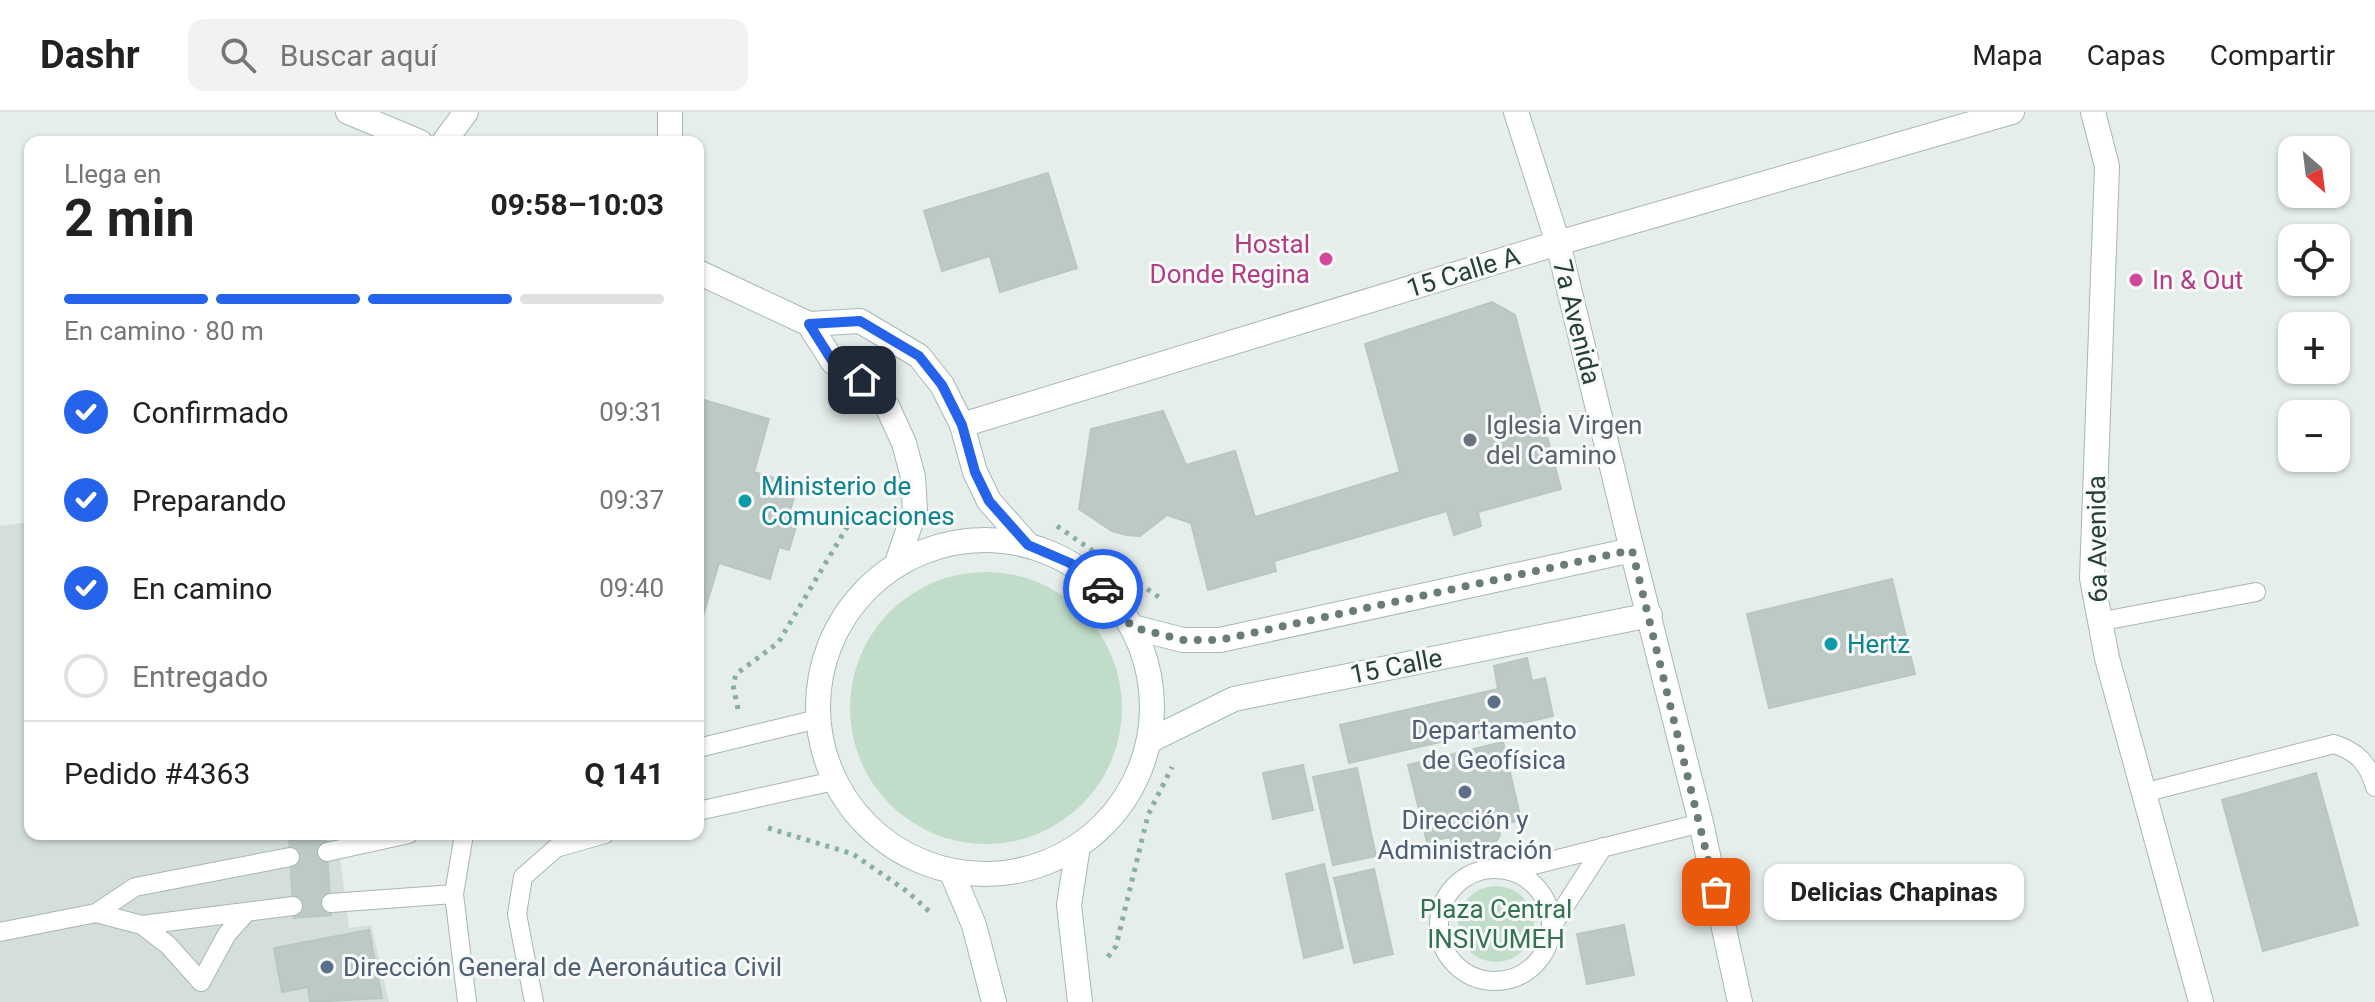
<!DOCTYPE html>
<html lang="es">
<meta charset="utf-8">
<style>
body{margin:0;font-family:Roboto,sans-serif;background:#f2f2f2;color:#222;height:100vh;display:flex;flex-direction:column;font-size:30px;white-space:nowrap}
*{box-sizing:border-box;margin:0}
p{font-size:26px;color:#767676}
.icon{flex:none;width:44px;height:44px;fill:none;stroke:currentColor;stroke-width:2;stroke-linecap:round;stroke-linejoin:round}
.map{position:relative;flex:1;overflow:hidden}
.side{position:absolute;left:24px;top:24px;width:680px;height:704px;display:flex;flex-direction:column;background:#fff;border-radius:16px;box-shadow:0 2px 6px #0004}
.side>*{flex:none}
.needle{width:52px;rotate:152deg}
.fabs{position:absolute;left:2278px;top:24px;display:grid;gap:16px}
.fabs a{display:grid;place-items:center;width:72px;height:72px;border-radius:16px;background:#fff;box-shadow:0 2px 6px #0004;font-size:40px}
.pin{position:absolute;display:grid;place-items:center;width:68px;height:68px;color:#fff;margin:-34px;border-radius:16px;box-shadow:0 4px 12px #0006}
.courier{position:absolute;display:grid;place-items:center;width:80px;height:80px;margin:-40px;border:6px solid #2563eb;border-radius:50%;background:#fff;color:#222;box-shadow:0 2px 10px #0007}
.bubble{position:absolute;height:56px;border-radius:16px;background:#fff;box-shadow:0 2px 6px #0004;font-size:26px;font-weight:700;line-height:56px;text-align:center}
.headline em{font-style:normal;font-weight:700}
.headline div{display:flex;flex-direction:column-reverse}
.headline{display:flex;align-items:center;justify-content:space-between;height:136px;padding:0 40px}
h1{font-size:52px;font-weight:700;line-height:60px}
.bar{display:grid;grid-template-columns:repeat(4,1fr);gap:12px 8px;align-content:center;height:96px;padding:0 40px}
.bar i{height:10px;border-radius:6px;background:#e0e0e0}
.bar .selected{background:#2563eb}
.bar p{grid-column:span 4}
.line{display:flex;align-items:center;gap:20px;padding:0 40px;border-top:2px solid #e0e0e0}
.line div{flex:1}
ol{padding:0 40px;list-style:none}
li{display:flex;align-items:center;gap:24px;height:88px}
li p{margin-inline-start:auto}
li .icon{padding:8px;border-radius:50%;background:#2563eb;color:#fff;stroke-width:4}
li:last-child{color:#767676}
li i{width:44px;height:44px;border:4px solid #e0e0e0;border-radius:50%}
header{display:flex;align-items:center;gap:48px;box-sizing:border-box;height:112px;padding:0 40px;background:#fff;border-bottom:2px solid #e0e0e0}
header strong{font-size:38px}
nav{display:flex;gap:44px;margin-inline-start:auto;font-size:28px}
.search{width:560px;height:72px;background:#f2f2f2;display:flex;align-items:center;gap:20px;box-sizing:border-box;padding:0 28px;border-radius:16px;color:#767676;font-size:30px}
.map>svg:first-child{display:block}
.built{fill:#d4deda}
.green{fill:#c1ddca}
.building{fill:#bcc9c4;stroke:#b9c7c2;stroke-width:2}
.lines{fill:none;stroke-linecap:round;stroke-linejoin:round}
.lane-casing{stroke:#a9b6b2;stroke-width:20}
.street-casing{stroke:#a9b6b2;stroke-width:26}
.secondary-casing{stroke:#a5b9b3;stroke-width:26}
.path{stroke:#89afa5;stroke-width:5;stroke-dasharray:4 6;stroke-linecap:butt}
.lane{stroke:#fff;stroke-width:18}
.street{stroke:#fff;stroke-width:24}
.secondary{stroke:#fff;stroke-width:24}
.done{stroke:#697c78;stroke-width:8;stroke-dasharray:0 14.4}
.route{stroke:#2563eb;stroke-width:10}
.hotel-dot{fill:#d1479c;stroke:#f7faf9;stroke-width:3}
.worship-dot{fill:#6b7280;stroke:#f7faf9;stroke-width:3}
.culture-dot{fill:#0f9aa8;stroke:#f7faf9;stroke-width:3}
.service-dot{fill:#5c6f8a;stroke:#f7faf9;stroke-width:3}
.labels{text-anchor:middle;stroke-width:6;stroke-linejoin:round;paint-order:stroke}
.hotel-label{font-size:26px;fill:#b23c85;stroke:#f7faf9;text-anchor:end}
.street-label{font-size:26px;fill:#263f3a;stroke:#f7faf9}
.worship-label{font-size:26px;fill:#5b616d;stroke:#f7faf9;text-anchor:start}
.culture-label{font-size:26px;fill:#0d838f;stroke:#f7faf9;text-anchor:start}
.service-label{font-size:26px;fill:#4e5e75;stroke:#f7faf9}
.park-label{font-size:26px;fill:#33734f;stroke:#f7faf9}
</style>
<header>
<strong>Dashr</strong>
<div class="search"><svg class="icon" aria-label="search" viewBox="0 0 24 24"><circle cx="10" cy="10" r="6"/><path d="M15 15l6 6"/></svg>Buscar aquí</div>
<nav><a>Mapa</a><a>Capas</a><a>Compartir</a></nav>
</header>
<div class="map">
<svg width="2375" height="890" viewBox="0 0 2375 890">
<rect width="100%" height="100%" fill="#e6eeeb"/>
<path class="built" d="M 30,410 L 30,722 L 332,722 L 339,739 L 349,816 L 371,813 L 389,890 L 0,890 L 0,414 Z"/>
<path class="green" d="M850 596a136 136 0 1 1 272 0a136 136 0 1 1-272 0Z
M1458 812a38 38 0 1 1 76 0a38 38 0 1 1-76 0Z"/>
<path class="building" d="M 1048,61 L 1077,156 L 1000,180 L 990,144 L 942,159 L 924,99 Z
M 1492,190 L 1515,203 L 1561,377 L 1478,400 L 1481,414 L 1454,423 L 1447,399 L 1274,449 L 1276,459 L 1208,478 L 1191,411 L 1167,403 L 1140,424 L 1126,423 L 1112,419 L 1079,397 L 1091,317 L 1163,299 L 1186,353 L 1235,339 L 1255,405 L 1400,360 L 1365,232 Z
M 704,288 L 769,307 L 754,360 L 798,373 L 788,405 L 798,408 L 789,438 L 779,435 L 770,467 L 719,451 L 700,514 L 698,308 Z
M 1892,467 L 1915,562 L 1769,596 L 1747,502 Z
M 1527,546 L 1532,569 L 1545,566 L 1553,604 L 1349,651 L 1340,613 L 1498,577 L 1494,554 Z
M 1503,630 L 1521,708 L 1498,714 L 1500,723 L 1491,738 L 1466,744 L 1452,734 L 1450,725 L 1427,730 L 1408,653 Z
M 1303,653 L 1313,698 L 1273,707 L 1263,661 Z
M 1357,656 L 1376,744 L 1333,753 L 1313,665 Z
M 2316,661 L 2358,813 L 2263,839 L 2222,688 Z
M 326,724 L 331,803 L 294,806 L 289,727 Z
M 1324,752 L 1343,836 L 1304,846 L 1286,762 Z
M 1374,757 L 1393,842 L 1354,851 L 1334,766 Z
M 1624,813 L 1634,863 L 1587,872 L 1577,822 Z
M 369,818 L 382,886 L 310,890 L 308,875 L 282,880 L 274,836 Z"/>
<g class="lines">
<defs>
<path id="lane" d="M 2098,510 L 2256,480
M 698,636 L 818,607
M 2143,681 L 2334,632 C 2358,640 2368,651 2375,675
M 698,699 L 834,669
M 464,722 L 454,782 L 467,890
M 327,740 L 409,722
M1439 813a56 56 0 1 1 112 0a56 56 0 1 1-112 0Z
M 1510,759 L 1701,711
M 331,791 L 454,782
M 96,801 L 142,813 L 293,794
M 142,813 L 168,833 L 201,870 L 227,822 L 245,802
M 1552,814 L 1603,735
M 0,820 L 96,801 L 135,775 L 290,745
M 534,890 L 517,802 L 523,765 L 556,736 L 605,722"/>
<path id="street" d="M 1516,0 L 1558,131 L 1632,438
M 2093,0 L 2107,54 L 2092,466 L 2107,546 L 2201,890
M 444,30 L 466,0
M 670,30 L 670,0
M 962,313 L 1558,131 L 2012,0"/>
<path id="secondary" d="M 348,0 L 420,30
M 698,160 L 809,212 L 860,209 L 919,244 L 942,273 L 962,313 L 975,360 L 989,389 L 1028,433
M 809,212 L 833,250 L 862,268 L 887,294 L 904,331 L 913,365 L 915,398 L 896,454
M818 595a167 167 0 1 1 334 0a167 167 0 1 1-334 0Z
M 1132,515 L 1183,528 L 1220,528 L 1632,438 L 1701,711 L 1740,890
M 1149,629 L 1234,587 L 1650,503
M 1078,734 L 1069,793 L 1080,890
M 951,759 L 974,813 L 994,890"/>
</defs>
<use href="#lane" class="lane-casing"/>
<use href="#street" class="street-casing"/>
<use href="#secondary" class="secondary-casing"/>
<path class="path" d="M 1057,414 L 1163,488
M 738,597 L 733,573 L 736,562 L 778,531 L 850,410 L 879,404
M 768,716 L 853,742 L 908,780 L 933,803
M 1108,845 L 1116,834 L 1148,703 L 1172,655"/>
<use href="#lane" class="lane"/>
<use href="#street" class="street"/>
<use href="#secondary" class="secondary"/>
</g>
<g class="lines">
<path class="done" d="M 1103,477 L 1132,515 L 1183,528 L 1220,528 L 1632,438 L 1716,780"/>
<path class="route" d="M 862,268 L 833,250 L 809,212 L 860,209 L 919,244 L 942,273 L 962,313 L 975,360 L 989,389 L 1028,433 L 1070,451 L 1103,477"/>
</g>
<g class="hotel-dot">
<circle cx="1326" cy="147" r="8"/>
<circle cx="2136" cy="168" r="8"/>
</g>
<circle class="worship-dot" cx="1470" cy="328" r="8"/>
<g class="culture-dot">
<circle cx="745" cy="389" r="8"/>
<circle cx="1831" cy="532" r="8"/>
</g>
<g class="service-dot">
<circle cx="1494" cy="590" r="8"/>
<circle cx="1465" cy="680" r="8"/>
<circle cx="327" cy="855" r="8"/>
</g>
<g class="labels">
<g class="hotel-label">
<text x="1310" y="141">Hostal<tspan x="1310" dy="30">Donde Regina</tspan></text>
<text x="2152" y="177" text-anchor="start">In &amp; Out</text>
</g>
<g class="street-label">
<text transform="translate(1463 160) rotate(-17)" y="9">15 Calle A</text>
<text transform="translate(1577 210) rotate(76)" y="9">7a Avenida</text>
<text transform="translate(2097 427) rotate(-91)" y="9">6a Avenida</text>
<text transform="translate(1396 554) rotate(-11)" y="9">15 Calle</text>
</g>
<g class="worship-label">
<text x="1486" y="322">Iglesia Virgen<tspan x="1486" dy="30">del Camino</tspan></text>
</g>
<g class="culture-label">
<text x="761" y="383">Ministerio de<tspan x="761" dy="30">Comunicaciones</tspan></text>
<text x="1847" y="541">Hertz</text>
</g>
<g class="service-label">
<text x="1494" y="627">Departamento<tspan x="1494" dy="30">de Geofísica</tspan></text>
<text x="1465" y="717">Dirección y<tspan x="1465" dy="30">Administración</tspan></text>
<text x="343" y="864" text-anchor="start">Dirección General de Aeronáutica Civil</text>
</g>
<g class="park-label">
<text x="1496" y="806">Plaza Central<tspan x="1496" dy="30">INSIVUMEH</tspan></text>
</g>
</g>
</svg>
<div class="fabs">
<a><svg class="needle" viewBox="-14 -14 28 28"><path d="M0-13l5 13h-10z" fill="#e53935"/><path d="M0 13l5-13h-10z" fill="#767676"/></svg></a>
<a><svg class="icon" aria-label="locate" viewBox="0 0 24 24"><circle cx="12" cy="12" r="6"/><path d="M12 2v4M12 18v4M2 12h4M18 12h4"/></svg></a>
<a>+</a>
<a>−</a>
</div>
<div class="pin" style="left:1716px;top:780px;background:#ea580c"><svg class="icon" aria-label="bag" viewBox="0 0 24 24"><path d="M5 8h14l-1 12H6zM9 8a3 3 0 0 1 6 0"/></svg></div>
<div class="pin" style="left:862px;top:268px;background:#1f2937"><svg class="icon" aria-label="home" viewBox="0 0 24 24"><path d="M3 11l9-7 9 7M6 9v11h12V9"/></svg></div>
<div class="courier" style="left:1103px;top:477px"><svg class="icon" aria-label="car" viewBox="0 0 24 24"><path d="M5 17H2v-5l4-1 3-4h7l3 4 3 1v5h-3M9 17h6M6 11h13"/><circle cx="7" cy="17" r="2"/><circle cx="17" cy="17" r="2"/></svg></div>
<div class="bubble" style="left:1764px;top:752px;width:260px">Delicias Chapinas</div>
<section class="side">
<div class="headline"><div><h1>2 min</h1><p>Llega en</p></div><em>09:58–10:03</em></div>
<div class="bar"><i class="selected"></i><i class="selected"></i><i class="selected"></i><i></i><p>En camino · 80 m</p></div>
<ol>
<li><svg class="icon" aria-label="check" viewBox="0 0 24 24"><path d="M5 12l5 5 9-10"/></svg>Confirmado<p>09:31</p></li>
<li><svg class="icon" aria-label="check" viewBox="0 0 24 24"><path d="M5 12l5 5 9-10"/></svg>Preparando<p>09:37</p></li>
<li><svg class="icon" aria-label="check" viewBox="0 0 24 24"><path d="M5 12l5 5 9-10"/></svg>En camino<p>09:40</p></li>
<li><i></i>Entregado</li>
</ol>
<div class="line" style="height:104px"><div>Pedido #4363</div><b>Q 141</b></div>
</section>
</div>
